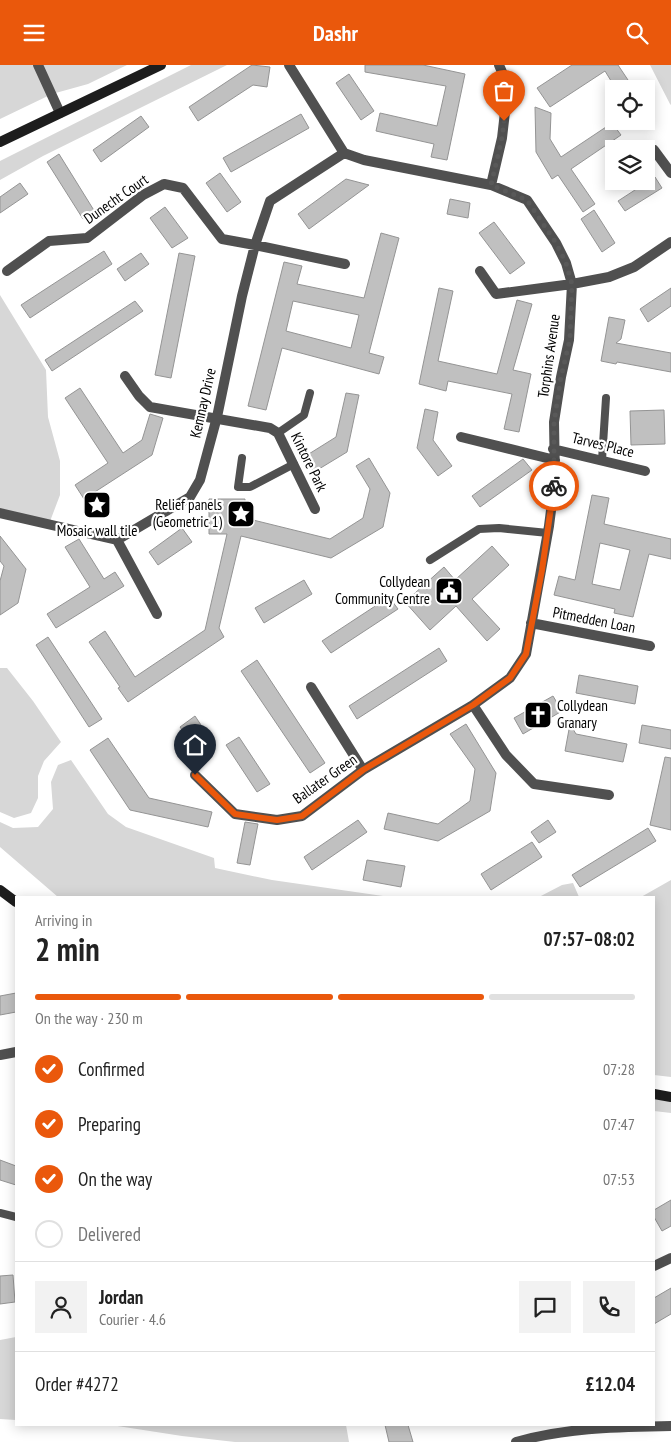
<!DOCTYPE html>
<meta charset="utf-8">
<style>
body{margin:0;font-family:"PT Sans Narrow",sans-serif;background:#f2f2f2;color:#222;height:100vh;display:flex;flex-direction:column;font-size:19px;white-space:nowrap}
*{box-sizing:border-box;margin:0}
p{font-size:16px;color:#767676}
.icon{flex:none;width:28px;height:28px;fill:none;stroke:currentColor;stroke-width:2;stroke-linecap:round;stroke-linejoin:round}
.map{position:relative;flex:1;overflow:hidden}
.sheet{position:absolute;left:15px;top:831px;width:640px;height:530px;display:flex;flex-direction:column;background:#fff;border-radius:0px;box-shadow:0 2px 12px #0003}
.sheet>*{flex:none}
.fabs{position:absolute;left:605px;top:15px;display:grid;gap:10px}
.fabs a{display:grid;place-items:center;width:50px;height:50px;border-radius:0px;background:#fff;box-shadow:0 2px 12px #0003;font-size:25px}
.pin{position:absolute;display:grid;place-items:center;width:42px;height:42px;color:#fff;margin:-51px -21px;border-radius:50% 50% 50% 0;rotate:-45deg;box-shadow:0 0 5px #0007}
.pin .icon{rotate:45deg}
.courier{position:absolute;display:grid;place-items:center;width:50px;height:50px;margin:-25px;border:4px solid #ea580c;border-radius:50%;background:#fff;color:#222;box-shadow:0 1px 6px #0007}
.head em{font-style:normal;font-weight:600}
.head div{display:flex;flex-direction:column-reverse}
.head{display:flex;align-items:center;justify-content:space-between;height:85px;padding:0 20px}
h1{font-size:32px;font-weight:600;line-height:38px}
.bar{display:grid;grid-template-columns:repeat(4,1fr);gap:8px 5px;align-content:center;height:60px;padding:0 20px}
.bar i{height:6px;border-radius:4px;background:#e0e0e0}
.bar .selected{background:#ea580c}
.bar p{grid-column:span 4}
.line{display:flex;align-items:center;gap:12px;padding:0 20px;border-top:1px solid #e0e0e0}
.line div{flex:1}
.round{display:grid;place-items:center;flex:none;width:52px;height:52px;border-radius:0px;background:#f2f2f2}
ol{padding:0 20px;list-style:none}
li{display:flex;align-items:center;gap:15px;height:55px}
li p{margin-inline-start:auto}
li .icon{padding:5px;border-radius:50%;background:#ea580c;color:#fff;stroke-width:4}
li:last-child{color:#767676}
li i{width:28px;height:28px;border:2px solid #e0e0e0;border-radius:50%}
header{display:flex;justify-content:space-between;align-items:center;height:65px;padding:0 20px;background:#ea580c;color:#fff;font-size:22px;font-weight:600}
.map>svg:first-child{display:block}
.green{fill:#d7d7d7}
.building{fill:#c0c0c0;stroke:#949494;fill-rule:evenodd}
.lines{fill:none;stroke-linecap:round;stroke-linejoin:round}
.lane{stroke:#505050;stroke-width:8}
.street{stroke:#505050;stroke-width:10}
.secondary{stroke:#1d1d1d;stroke-width:10}
.done{stroke:#595959;stroke-width:5;stroke-dasharray:0 9}
.route{stroke:#ea580c;stroke-width:6}
.labels{text-anchor:middle;stroke-width:4.5;stroke-linejoin:round;paint-order:stroke}
.street-label{font-size:15px;fill:#000;stroke:#fff}
.poi-label{font-size:15px;fill:#000;stroke:#fff;text-anchor:end}
</style>
<header><svg class="icon" aria-label="menu" viewBox="0 0 24 24"><path d="M4 6h16M4 12h16M4 18h16"/></svg>Dashr<svg class="icon" aria-label="search" viewBox="0 0 24 24"><circle cx="10" cy="10" r="6"/><path d="M15 15l6 6"/></svg></header>
<div class="map">
<svg width="671" height="1377" viewBox="0 0 671 1377">
<rect width="100%" height="100%" fill="#fff"/>
<path class="green" d="M 0,0 L 127,0 L 88,19 L 52,29 L 0,54 Z
M 191,0 L 227,0 L 43,91 L 0,115 L 0,96 Z
M 650,0 L 671,0 L 671,40 L 670,39 Z
M 0,230 L 46,305 L 48,352 L 60,396 L 60,430 L 49,459 L 0,448 Z
M 0,603 L 7,603 L 33,636 L 61,677 L 44,696 L 38,711 L 38,733 L 31,748 L 14,753 L 0,747 Z
M 71,695 L 108,749 L 126,762 L 214,793 L 215,803 L 272,815 L 390,832 L 58,832 L 0,782 L 0,757 L 13,763 L 38,762 L 53,744 L 51,717 L 58,700 Z
M 671,815 L 671,1012 L 654,1010 L 654,832 L 641,832 Z
M 573,818 L 579,832 L 539,832 L 562,820 Z
M 654,1034 L 671,1036 L 671,1048 L 654,1046 Z
M 16,1272 L 16,1355 L 0,1354 L 0,1275 Z
M 111,1360 L 346,1360 L 349,1377 L 235,1377 L 182,1371 Z"/>
<path class="building" d="M 252,0 L 270,2 L 267,22 L 253,20 L 198,56 L 189,42 Z
M 365,0 L 423,0 L 465,9 L 447,95 L 431,92 L 434,79 L 376,66 L 380,48 L 437,61 L 446,21 L 365,7 Z
M 572,0 L 618,0 L 634,24 L 616,24 L 605,6 L 550,42 L 537,23 Z
M 349,9 L 374,46 L 361,55 L 336,18 Z
M 535,42 L 551,48 L 550,74 L 561,92 L 612,58 L 621,70 L 571,104 L 595,139 L 583,147 L 558,110 L 552,114 L 536,87 Z
M 301,49 L 309,63 L 231,107 L 223,93 Z
M 141,51 L 149,62 L 101,97 L 93,85 Z
M 59,89 L 95,147 L 83,154 L 47,97 Z
M 220,108 L 241,137 L 227,147 L 206,118 Z
M 655,112 L 662,123 L 625,146 L 618,136 Z
M 346,114 L 369,120 L 309,164 L 298,149 Z
M 20,118 L 28,129 L 0,148 L 0,132 Z
M 450,134 L 470,138 L 468,153 L 447,149 Z
M 165,142 L 188,173 L 172,183 L 150,153 Z
M 594,145 L 615,178 L 602,187 L 581,154 Z
M 494,157 L 525,198 L 510,209 L 479,168 Z
M 381,168 L 399,173 L 369,288 L 384,292 L 379,309 L 282,283 L 266,345 L 248,341 L 284,197 L 302,201 L 297,219 L 364,233 ZM 293,236 L 359,250 L 351,283 L 286,266 Z
M 104,186 L 112,199 L 30,253 L 21,240 Z
M 141,188 L 149,199 L 125,216 L 117,204 Z
M 179,188 L 195,191 L 171,313 L 155,310 Z
M 439,223 L 453,226 L 438,296 L 497,309 L 517,235 L 532,239 L 513,305 L 531,309 L 519,367 L 504,364 L 512,329 L 448,316 L 446,326 L 419,319 Z
M 671,223 L 671,241 L 648,257 L 640,244 Z
M 135,236 L 143,246 L 52,306 L 45,295 Z
M 609,252 L 625,255 L 621,274 L 616,278 L 671,288 L 671,307 L 617,297 L 616,299 L 601,296 Z
M 80,323 L 123,388 L 142,375 L 150,349 L 163,353 L 152,390 L 84,434 L 75,420 L 108,398 L 65,333 Z
M 346,328 L 359,330 L 347,387 L 314,407 L 304,392 L 336,372 Z
M 425,344 L 438,347 L 433,375 L 452,401 L 438,411 L 417,383 Z
M 664,345 L 665,379 L 631,380 L 630,346 Z
M 369,393 L 390,428 L 383,462 L 331,493 L 241,471 L 219,563 L 224,572 L 128,637 L 118,623 L 120,622 L 89,577 L 105,566 L 135,612 L 205,565 L 227,469 L 209,469 L 209,434 L 245,434 L 245,453 L 330,474 L 363,453 L 370,424 L 356,401 Z
M 523,394 L 532,405 L 480,442 L 472,431 Z
M 592,430 L 609,433 L 604,459 L 671,474 L 671,494 L 649,489 L 633,552 L 614,548 L 615,544 L 554,530 L 559,511 L 575,515 ZM 600,478 L 630,485 L 620,525 L 592,519 Z
M 182,463 L 192,477 L 158,500 L 149,487 Z
M 0,471 L 26,504 L 18,538 L 0,550 L 0,516 L 4,501 L 0,496 Z
M 79,474 L 104,514 L 115,507 L 124,521 L 56,563 L 47,549 L 90,522 L 65,482 Z
M 492,481 L 509,500 L 472,534 L 500,564 L 487,576 L 456,541 L 430,565 L 405,537 L 444,502 L 455,515 Z
M 304,515 L 312,529 L 264,558 L 255,543 Z
M 389,532 L 398,544 L 331,588 L 322,576 Z
M 48,572 L 102,654 L 89,662 L 36,580 Z
M 439,583 L 447,596 L 357,654 L 349,641 Z
M 257,595 L 325,698 L 310,708 L 241,606 Z
M 579,610 L 638,621 L 635,639 L 576,628 Z
M 553,631 L 562,646 L 523,669 L 514,653 Z
M 195,651 L 205,666 L 190,676 L 180,662 Z
M 466,659 L 496,708 L 490,746 L 438,776 L 384,764 L 388,748 L 438,759 L 470,736 L 475,704 L 450,669 Z
M 570,659 L 576,669 L 627,679 L 623,697 L 565,686 Z
M 642,660 L 671,665 L 671,684 L 639,678 Z
M 239,672 L 270,719 L 257,727 L 226,680 Z
M 108,673 L 149,733 L 212,747 L 208,762 L 130,745 L 90,685 Z
M 665,692 L 671,693 L 671,765 L 650,760 Z
M 358,755 L 367,767 L 312,805 L 304,792 Z
M 548,755 L 556,767 L 539,778 L 531,767 Z
M 245,757 L 258,759 L 250,800 L 237,798 Z
M 648,763 L 656,776 L 580,822 L 572,810 Z
M 532,777 L 542,792 L 491,825 L 481,809 Z
M 367,795 L 405,801 L 401,822 L 363,815 Z
M 16,928 L 16,947 L 0,950 L 0,931 Z
M 0,1095 L 16,1101 L 16,1120 L 0,1115 Z
M 671,1135 L 671,1161 L 662,1166 L 654,1152 L 654,1145 Z
M 13,1210 L 15,1237 L 0,1239 L 0,1211 Z
M 671,1223 L 671,1249 L 654,1259 L 654,1233 Z
M 385,1360 L 408,1360 L 413,1377 L 389,1377 Z"/>
<g class="lines">
<path class="lane" d="M 278,368 L 304,350 L 310,328
M 242,393 L 238,422 L 250,422 L 294,399
M 602,395 L 606,333
M 430,495 L 479,464 L 499,463 L 548,468
M 0,1148 L 16,1152"/>
<path class="street" d="M 38,0 L 60,48
M 646,89 L 654,85 L 671,108
M 491,120 L 502,73 L 508,21 L 499,0
M 7,206 L 49,176 L 87,173 L 143,130 L 164,119 L 183,123 L 222,174 L 255,180 L 345,199
M 480,206 L 496,229 L 572,219 L 609,212 L 634,202 L 671,177
M 125,311 L 139,331 L 150,342 L 270,363 L 278,368 L 315,444
M 461,372 L 555,395
M 553,384 L 645,406
M 0,448 L 117,475 L 190,432 L 200,415 L 217,352 L 242,231 L 255,180 L 270,136 L 344,88
M 117,475 L 157,549
M 531,558 L 650,581
M 311,622 L 363,705
M 473,640 L 506,690 L 534,719 L 609,730
M 195,710 L 235,749 L 277,755 L 302,751 L 363,705 L 473,640 L 510,613 L 526,589 L 549,461 L 555,414 L 554,357 L 561,312 L 569,275 L 572,219 L 566,198 L 556,178 L 527,135 L 491,120 L 364,95 L 344,88 L 289,0
M 0,990 L 16,987
M 654,1201 L 671,1193
M 516,1377 C 567,1362 619,1362 671,1361"/>
<path class="secondary" d="M 0,77 L 161,0
M 0,825 L 16,837
M 654,1029 L 671,1032"/>
</g>
<g class="lines">
<path class="done" d="M 504,56 L 502,73 L 491,120 L 527,135 L 556,178 L 566,198 L 572,219 L 570,274 L 561,312 L 554,358 L 554,421"/>
<path class="route" d="M 195,710 L 235,749 L 277,755 L 302,751 L 363,705 L 473,640 L 510,613 L 526,589 L 542,505 L 554,421"/>
</g>
<defs>
<symbol id="sight-square" viewBox="-11 -11 22 22"><rect x="-9" y="-9" width="18" height="18" rx="4" fill="#000" stroke="#fff"/><path d="M0-6L1.8-2.2L6-1.7L2.9 1.2L3.7 5.4L0 3.3L-3.7 5.4L-2.9 1.2L-6-1.7L-1.8-2.2Z" fill="#fff"/></symbol>
<symbol id="civic-square" viewBox="-11 -11 22 22"><rect x="-9" y="-9" width="18" height="18" rx="4" fill="#000" stroke="#fff"/><path d="M-.6-6.5H3V-4.5H.6V-3L4-1V1h2V6H-6V1h2V-1L-.6-3ZM-1.2 2.5V6h2.4V2.5Z" fill="#fff"/></symbol>
<symbol id="church-square" viewBox="-11 -11 22 22"><rect x="-9" y="-9" width="18" height="18" rx="4" fill="#000" stroke="#fff"/><path d="M-1.2-6h2.4v3.5h3.3v2.4h-3.3V6h-2.4V-.1h-3.3v-2.4h3.3Z" fill="#fff"/></symbol>
</defs>
<g fill-rule="evenodd">
<use href="#sight-square" x="81" y="424" width="32" height="32"/>
<use href="#sight-square" x="225" y="433" width="32" height="32"/>
<use href="#civic-square" x="433" y="510" width="32" height="32"/>
<use href="#church-square" x="522" y="634" width="32" height="32"/>
</g>
<g class="labels">
<g class="street-label">
<text transform="translate(116 134) rotate(-35)" y="5">Dunecht Court</text>
<text transform="translate(549 291) rotate(-82)" y="5">Torphins Avenue</text>
<text transform="translate(203 338) rotate(-77)" y="5">Kemnay Drive</text>
<text transform="translate(603 380) rotate(14)" y="5">Tarves Place</text>
<text transform="translate(309 397) rotate(64)" y="5">Kintore Park</text>
<text transform="translate(594 555) rotate(11)" y="5">Pitmedden Loan</text>
<text transform="translate(325 714) rotate(-35)" y="5">Ballater Green</text>
</g>
<g class="poi-label">
<text x="222" y="445">Relief panels<tspan x="222" dy="17">(Geometric 1)</tspan></text>
<text x="97" y="471" text-anchor="middle">Mosaic wall tile</text>
<text x="430" y="522">Collydean<tspan x="430" dy="17">Community Centre</tspan></text>
<text x="557" y="646" text-anchor="start">Collydean<tspan x="557" dy="17">Granary</tspan></text>
</g>
</g>
</svg>
<div class="fabs">
<a><svg class="icon" aria-label="locate" viewBox="0 0 24 24"><circle cx="12" cy="12" r="6"/><path d="M12 2v4M12 18v4M2 12h4M18 12h4"/></svg></a>
<a><svg class="icon" aria-label="layers" viewBox="0 0 24 24"><path d="M12 4l9 5-9 5-9-5zM3 14l9 5 9-5"/></svg></a>
</div>
<div class="pin" style="left:504px;top:56px;background:#ea580c"><svg class="icon" aria-label="bag" viewBox="0 0 24 24"><path d="M5 8h14l-1 12H6zM9 8a3 3 0 0 1 6 0"/></svg></div>
<div class="pin" style="left:195px;top:710px;background:#1f2937"><svg class="icon" aria-label="home" viewBox="0 0 24 24"><path d="M3 11l9-7 9 7M6 9v11h12V9"/></svg></div>
<div class="courier" style="left:554px;top:421px"><svg class="icon" aria-label="bike" viewBox="0 0 24 24"><circle cx="6" cy="16" r="4"/><circle cx="18" cy="16" r="4"/><path d="M6 16l4-8h5l3 8M10 8l3 8H6M13 5h3"/></svg></div>
<section class="sheet">
<div class="head"><div><h1>2 min</h1><p>Arriving in</p></div><em>07:57–08:02</em></div>
<div class="bar"><i class="selected"></i><i class="selected"></i><i class="selected"></i><i></i><p>On the way · 230 m</p></div>
<ol>
<li><svg class="icon" aria-label="check" viewBox="0 0 24 24"><path d="M5 12l5 5 9-10"/></svg>Confirmed<p>07:28</p></li>
<li><svg class="icon" aria-label="check" viewBox="0 0 24 24"><path d="M5 12l5 5 9-10"/></svg>Preparing<p>07:47</p></li>
<li><svg class="icon" aria-label="check" viewBox="0 0 24 24"><path d="M5 12l5 5 9-10"/></svg>On the way<p>07:53</p></li>
<li><i></i>Delivered</li>
</ol>
<div class="line" style="height:90px"><a class="round"><svg class="icon" aria-label="person" viewBox="0 0 24 24"><circle cx="12" cy="8" r="4"/><path d="M4 21q1-7 8-7t8 7"/></svg></a><div><b>Jordan</b><p>Courier · 4.6</p></div><a class="round"><svg class="icon" aria-label="chat" viewBox="0 0 24 24"><path d="M4 5h16v11H9l-5 4z"/></svg></a><a class="round"><svg class="icon" aria-label="phone" viewBox="0 0 24 24"><path d="M5 4h4l2 5-3 2q2 4 5 5l2-3 5 2v4C11 20 4 13 5 4z"/></svg></a></div>
<div class="line" style="height:65px"><div>Order #4272</div><b>£12.04</b></div>
</section>
</div>
